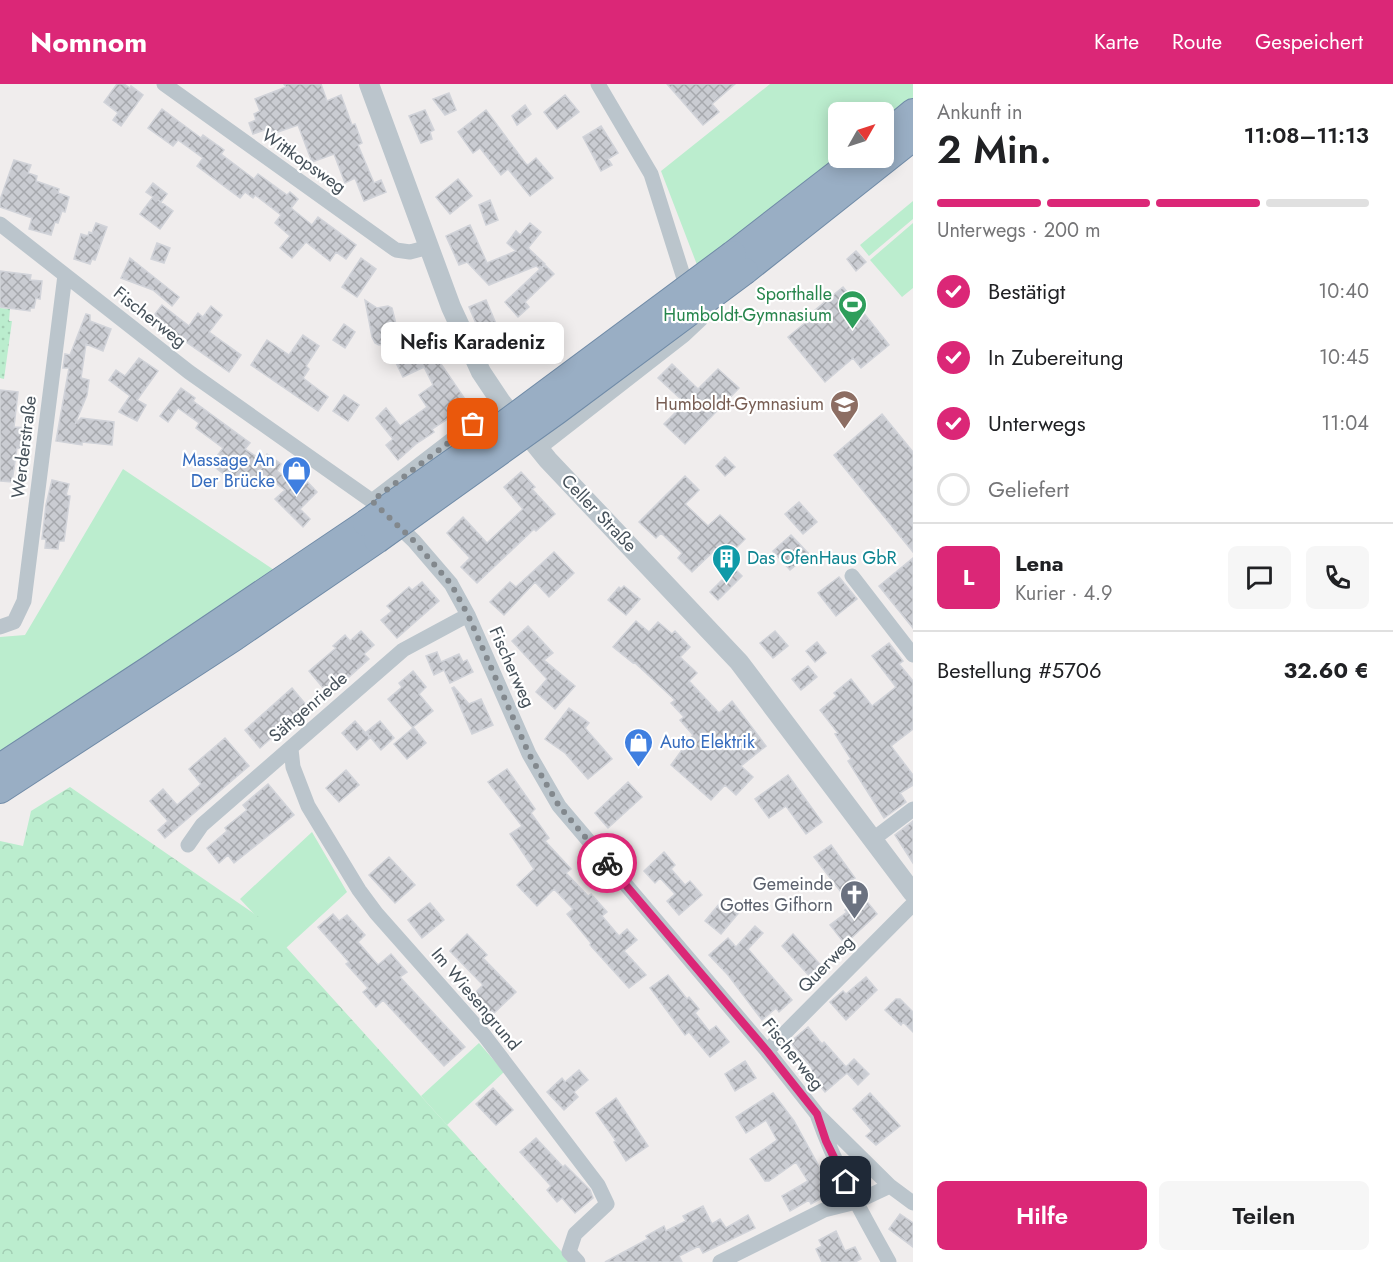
<!DOCTYPE html>
<html lang="de">
<meta charset="utf-8">
<style>
body{margin:0;font-family:Jost,sans-serif;background:#f6f6f6;color:#202124;height:100vh;display:flex;flex-direction:column;font-size:22px;white-space:nowrap}
*{box-sizing:border-box;margin:0}
p{font-size:20px;color:#757577}
.icon{flex:none;width:33px;height:33px;fill:none;stroke:currentColor;stroke-width:2;stroke-linecap:round;stroke-linejoin:round}
.map{position:relative;flex:1;overflow:hidden}
.panel{display:flex;flex-direction:column;background:#fff;width:480px}
.panel>*{flex:none}
.needle{width:39px;rotate:51deg}
.buttons{position:absolute;left:828px;top:18px;display:grid;gap:12px}
.buttons a{display:grid;place-items:center;width:66px;height:66px;border-radius:9px;background:#fff;box-shadow:0 3px 15px #0003;font-size:30px}
.pin{position:absolute;display:grid;place-items:center;width:51px;height:51px;color:#fff;margin:-26px;border-radius:12px;box-shadow:0 3px 9px #0006}
.courier{position:absolute;display:grid;place-items:center;width:60px;height:60px;margin:-30px;border:4px solid #db2777;border-radius:50%;background:#fff;color:#222;box-shadow:0 2px 8px #0007}
.bubble{position:absolute;height:42px;border-radius:9px;background:#fff;box-shadow:0 3px 15px #0003;font-size:20px;font-weight:600;line-height:42px;text-align:center}
.overview em{font-style:normal;font-weight:600}
.overview div{display:flex;flex-direction:column-reverse}
.overview{display:flex;align-items:center;justify-content:space-between;height:102px;padding:0 24px}
h1{font-size:39px;font-weight:600;line-height:45px}
.bar{display:grid;grid-template-columns:repeat(4,1fr);gap:9px 6px;align-content:center;height:72px;padding:0 24px}
.bar i{height:8px;border-radius:4px;background:#e0e0e0}
.bar .on{background:#db2777}
.bar p{grid-column:span 4}
.line{display:flex;align-items:center;gap:15px;padding:0 24px;border-top:2px solid #e0e0e0}
.line div{flex:1}
.round{display:grid;place-items:center;flex:none;width:63px;height:63px;border-radius:9px;background:#f6f6f6}
ol{padding:0 24px;list-style:none}
li{display:flex;align-items:center;gap:18px;height:66px}
li p{margin-inline-start:auto}
li .icon{padding:6px;border-radius:50%;background:#db2777;color:#fff;stroke-width:4}
li:last-child{color:#757577}
li i{width:33px;height:33px;border:3px solid #e0e0e0;border-radius:50%}
.cta{display:flex;gap:12px;margin-top:auto;padding:12px 24px}
.cta a{flex:1;height:69px;border-radius:9px;background:#db2777;color:#fff;font-size:24px;font-weight:600;line-height:69px;text-align:center}
.cta a+a{background:#f6f6f6;color:#202124}
header{display:flex;align-items:center;gap:36px;box-sizing:border-box;height:84px;padding:0 30px;background:#db2777;color:#fff}
header strong{font-size:28px}
nav{display:flex;gap:33px;margin-inline-start:auto;font-size:21px}
main{display:flex;flex:1;min-height:0}
.map>svg:first-child{display:block}
.grass{fill:#bbedce}
.park{fill:url(#park-crowns)}
.garden{fill:url(#garden-dots)}
.building{fill:url(#building-cross-hatch);stroke:#d1d3d9;stroke-width:1.5}
.lines{fill:none;stroke-linecap:round;stroke-linejoin:round}
.trunk-casing{stroke:#708ba7;stroke-width:28}
.minor{stroke:#bbc5cc;stroke-width:15}
.tertiary{stroke:#bbc5cc;stroke-width:20}
.trunk{stroke:#99aec4;stroke-width:26}
.trunk-bridge-casing{stroke:#708ba7;stroke-width:28;stroke-linecap:butt}
.trunk-bridge{stroke:#99aec4;stroke-width:26}
.done{stroke:#82888d;stroke-width:6;stroke-dasharray:0 10.8}
.route{stroke:#db2777;stroke-width:8}
.labels{text-anchor:middle;stroke-width:4.5;stroke-linejoin:round;paint-order:stroke}
.street-label{font-size:18px;fill:#46515a;stroke:#fff}
.leisure-label{font-size:18px;fill:#27864d;stroke:#fff;text-anchor:end}
.education-label{font-size:18px;fill:#785e54;stroke:#fff;text-anchor:end}
.shop-label{font-size:18px;fill:#366cbe;stroke:#fff;text-anchor:end}
.culture-label{font-size:18px;fill:#0d838f;stroke:#fff;text-anchor:start}
.worship-label{font-size:18px;fill:#5b616d;stroke:#fff;text-anchor:end}
</style>
<header>
<strong>Nomnom</strong>
<nav><a>Karte</a><a>Route</a><a>Gespeichert</a></nav>
</header>
<main>
<div class="map">
<svg width="913" height="1178" viewBox="0 0 913 1178">
<defs>
<pattern id="park-crowns" width="20" height="18" patternUnits="userSpaceOnUse" patternTransform="scale(1.5)"><rect width="20" height="18" fill="#bbedce"/><path d="M2 6a3 3 0 1 1 6 0M12 15a3 3 0 1 1 6 0" fill="none" stroke="#a2cdb3"/></pattern>
<pattern id="garden-dots" width="8" height="8" patternUnits="userSpaceOnUse" patternTransform="scale(1.5)"><rect width="8" height="8" fill="#bbedce"/><path d="M2 2h.1M6 6h.1" fill="none" stroke="#a2cdb3" stroke-width="1.8" stroke-linecap="round"/></pattern>
<pattern id="building-cross-hatch" width="8" height="8" patternUnits="userSpaceOnUse" patternTransform="scale(1.5)"><rect width="8" height="8" fill="#caccd2"/><path d="M0 0l8 8M0 8l8-8" fill="none" stroke="#a6a8ad"/></pattern>
</defs>
<rect width="100%" height="100%" fill="#f0eded"/>
<path class="grass" d="M 770,0 L 913,0 L 913,14 L 884,38 L 884,28 L 838,28 L 838,74 L 699,186 L 661,87 Z
M 913,117 L 913,135 L 869,172 L 860,161 Z
M 913,139 L 913,204 L 902,213 L 870,176 Z
M 123,385 L 277,488 L 0,669 L 0,553 L 25,551 Z
M 312,748 L 347,808 L 286,864 L 240,815 Z
M 479,959 L 504,988 L 447,1041 L 421,1012 Z"/>
<path class="park" d="M 70,703 L 259,833 L 571,1178 L 0,1178 L 0,757 L 23,762 L 31,727 Z"/>
<path class="garden" d="M 0,224 L 10,225 L 9,237 L 12,237 L 4,295 L 0,294 Z"/>
<path class="building" d="M 117,0 L 124,0 L 130,4 L 131,2 L 143,11 L 121,42 L 113,36 L 118,29 L 104,18 Z
M 284,0 L 321,0 L 327,17 L 341,11 L 352,41 L 355,40 L 362,59 L 358,61 L 374,99 L 381,96 L 386,108 L 364,117 L 355,94 L 345,99 L 334,70 L 312,78 L 298,41 L 272,50 L 270,44 L 253,50 L 249,39 L 256,36 L 254,30 L 260,27 L 255,15 L 286,3 Z
M 667,0 L 735,0 L 712,20 L 719,28 L 703,41 Z
M 449,9 L 456,26 L 445,31 L 433,15 Z
M 565,11 L 579,28 L 557,45 L 544,28 Z
M 525,21 L 531,30 L 517,41 L 512,32 Z
M 162,25 L 201,54 L 203,51 L 224,66 L 221,70 L 254,95 L 258,90 L 287,111 L 290,108 L 298,115 L 291,124 L 312,141 L 318,133 L 356,161 L 346,175 L 336,168 L 330,177 L 306,158 L 292,174 L 280,164 L 290,152 L 275,139 L 281,131 L 255,111 L 253,114 L 245,108 L 240,114 L 197,82 L 203,74 L 178,56 L 173,62 L 148,44 Z
M 425,26 L 434,46 L 430,48 L 432,55 L 421,59 L 409,32 Z
M 486,26 L 526,80 L 528,81 L 536,74 L 553,94 L 530,112 L 508,85 L 501,91 L 480,64 L 473,69 L 458,48 Z
M 601,42 L 618,69 L 608,75 L 612,81 L 601,87 L 583,53 Z
M 14,76 L 31,81 L 28,89 L 37,92 L 36,97 L 59,105 L 58,109 L 69,113 L 65,128 L 62,127 L 58,139 L 55,138 L 51,151 L 29,145 L 32,134 L 0,123 L 0,116 Z
M 458,95 L 472,112 L 450,130 L 436,113 Z
M 153,99 L 167,110 L 161,118 L 158,116 L 173,127 L 160,145 L 140,130 L 153,113 L 146,108 Z
M 490,116 L 498,136 L 486,141 L 479,121 Z
M 96,139 L 107,143 L 95,176 L 92,175 L 90,180 L 74,175 L 81,150 L 88,152 L 89,148 L 92,149 Z
M 530,139 L 541,148 L 528,164 L 545,180 L 540,185 L 545,181 L 554,190 L 525,218 L 529,223 L 518,233 L 505,218 L 540,185 L 536,182 L 489,201 L 467,178 L 459,181 L 446,152 L 470,141 L 487,179 L 516,167 L 507,159 L 516,147 L 520,151 Z
M 157,159 L 170,164 L 164,179 L 151,175 Z
M 856,167 L 866,178 L 856,187 L 847,175 Z
M 130,174 L 179,213 L 172,222 L 153,206 L 121,194 Z
M 361,174 L 376,185 L 357,213 L 342,203 Z
M 0,187 L 31,191 L 30,196 L 42,197 L 40,215 L 36,214 L 34,224 L 30,224 L 30,227 L 0,223 Z
M 843,203 L 889,261 L 861,284 L 853,274 L 825,298 L 788,253 L 816,230 L 814,227 Z
M 365,216 L 377,224 L 388,222 L 392,224 L 396,240 L 388,252 L 398,258 L 379,261 L 375,259 L 372,253 Z
M 486,216 L 497,242 L 480,249 L 469,223 Z
M 162,221 L 189,242 L 198,229 L 203,233 L 211,222 L 222,231 L 209,248 L 241,271 L 229,288 L 152,234 Z
M 86,230 L 90,231 L 90,237 L 111,245 L 103,267 L 86,260 L 81,294 L 89,296 L 87,311 L 75,340 L 81,334 L 114,338 L 112,361 L 82,358 L 82,361 L 56,357 L 69,284 L 63,284 L 65,270 L 70,271 Z
M 344,240 L 355,248 L 345,264 L 333,256 Z
M 303,251 L 319,262 L 306,282 L 309,285 L 303,294 L 328,313 L 318,327 L 251,281 L 267,256 L 289,271 Z
M 437,264 L 443,279 L 441,280 L 469,321 L 432,345 L 434,348 L 416,360 L 398,376 L 386,361 L 393,355 L 376,334 L 386,324 L 400,342 L 427,323 L 419,311 L 433,301 L 424,283 L 403,293 L 396,279 L 408,274 L 410,277 Z
M 139,274 L 158,287 L 137,316 L 146,321 L 137,337 L 119,328 L 130,312 L 109,296 L 116,286 L 125,292 Z
M 672,280 L 698,305 L 718,285 L 739,304 L 685,360 L 664,340 L 685,319 L 658,294 Z
M 181,304 L 195,314 L 193,317 L 250,359 L 245,365 L 263,377 L 267,370 L 281,380 L 277,387 L 292,398 L 300,390 L 317,408 L 300,425 L 310,435 L 303,443 L 275,415 L 285,406 L 264,391 L 255,405 L 239,394 L 234,398 L 211,380 L 223,364 L 196,344 L 199,339 L 178,324 L 168,338 L 160,332 Z
M 0,306 L 18,308 L 14,343 L 28,344 L 25,365 L 17,364 L 12,398 L 0,397 Z
M 344,311 L 359,321 L 348,337 L 333,327 Z
M 882,330 L 913,368 L 913,468 L 834,371 Z
M 725,373 L 735,383 L 725,392 L 716,382 Z
M 521,388 L 535,403 L 532,405 L 555,430 L 536,447 L 534,445 L 477,499 L 461,483 L 470,474 L 447,449 L 463,433 L 487,459 L 523,425 L 504,403 Z
M 685,392 L 699,406 L 685,420 L 708,442 L 720,431 L 745,455 L 726,474 L 716,465 L 692,488 L 678,474 L 682,469 L 661,449 L 656,454 L 639,438 Z
M 52,396 L 69,400 L 66,411 L 70,412 L 64,457 L 59,457 L 58,465 L 45,464 L 46,455 L 42,455 L 46,421 Z
M 799,418 L 817,438 L 803,450 L 785,430 Z
M 791,451 L 809,470 L 790,486 L 773,467 Z
M 554,468 L 574,489 L 549,513 L 535,498 L 504,531 L 490,518 L 510,498 L 516,503 Z
M 913,474 L 913,544 L 879,502 Z
M 734,484 L 742,492 L 718,516 L 710,508 Z
M 839,493 L 857,515 L 836,532 L 818,509 Z
M 422,498 L 439,517 L 397,554 L 381,536 L 392,527 L 387,522 L 409,503 L 412,506 Z
M 624,502 L 640,515 L 626,531 L 608,516 L 619,503 L 621,505 Z
M 636,537 L 649,548 L 658,538 L 672,550 L 675,547 L 690,563 L 680,573 L 697,589 L 689,597 L 719,629 L 732,617 L 766,662 L 741,682 L 753,693 L 736,711 L 725,701 L 711,716 L 671,681 L 693,651 L 680,636 L 684,633 L 671,619 L 675,616 L 634,578 L 633,579 L 613,563 Z
M 528,542 L 553,569 L 544,576 L 575,602 L 555,625 L 536,608 L 547,595 L 512,557 Z
M 361,547 L 374,561 L 364,570 L 369,575 L 329,611 L 309,587 L 336,564 L 333,562 L 345,551 L 350,557 Z
M 775,547 L 788,562 L 773,574 L 760,559 Z
M 817,558 L 826,569 L 815,578 L 806,567 Z
M 889,559 L 903,577 L 899,580 L 913,597 L 913,645 L 891,662 L 913,691 L 913,701 L 900,709 L 906,718 L 884,734 L 848,677 L 851,675 L 835,650 L 838,649 L 820,626 L 837,612 L 834,609 L 851,595 L 872,622 L 896,603 L 872,572 Z
M 437,568 L 441,578 L 459,570 L 463,578 L 467,576 L 473,588 L 450,599 L 444,586 L 434,591 L 426,572 Z
M 808,582 L 817,593 L 801,606 L 792,595 Z
M 413,587 L 426,603 L 419,610 L 433,627 L 413,643 L 426,659 L 407,675 L 394,660 L 413,644 L 388,615 L 402,603 L 399,599 Z
M 454,603 L 469,620 L 481,615 L 493,641 L 472,650 L 452,604 Z
M 292,604 L 312,628 L 293,644 L 288,639 L 260,664 L 245,646 Z
M 569,624 L 589,639 L 585,644 L 612,675 L 588,695 L 565,669 L 545,655 Z
M 355,637 L 370,654 L 357,666 L 342,649 Z
M 380,637 L 394,654 L 381,666 L 366,648 Z
M 225,654 L 249,682 L 165,754 L 158,746 L 168,737 L 150,717 L 163,705 L 177,721 L 201,700 L 189,685 Z
M 507,685 L 535,725 L 531,729 L 549,754 L 545,757 L 571,785 L 566,789 L 588,812 L 591,810 L 607,828 L 602,832 L 619,852 L 627,845 L 637,856 L 624,867 L 646,891 L 629,904 L 590,861 L 591,859 L 567,830 L 573,825 L 554,805 L 537,822 L 517,801 L 534,785 L 510,750 L 522,742 L 488,698 Z
M 346,686 L 359,701 L 339,718 L 326,704 Z
M 788,691 L 822,738 L 806,750 L 786,722 L 769,734 L 755,715 Z
M 628,698 L 642,713 L 608,744 L 595,729 Z
M 268,700 L 294,731 L 234,779 L 228,771 L 219,779 L 207,764 L 227,747 L 225,744 L 247,726 L 243,721 Z
M 913,737 L 913,779 L 895,751 Z
M 831,761 L 855,794 L 850,797 L 877,830 L 845,860 L 830,841 L 847,828 L 845,826 L 851,821 L 814,773 Z
M 664,768 L 675,781 L 671,785 L 685,801 L 690,797 L 702,811 L 679,831 L 667,817 L 675,810 L 660,794 L 655,799 L 644,787 Z
M 389,773 L 415,801 L 395,819 L 369,791 Z
M 725,813 L 741,826 L 721,850 L 705,837 Z
M 430,819 L 444,836 L 422,854 L 408,836 Z
M 333,830 L 339,837 L 347,831 L 365,851 L 358,858 L 378,881 L 391,870 L 407,888 L 400,893 L 465,963 L 444,982 L 383,916 L 376,923 L 363,908 L 368,904 L 346,880 L 349,878 L 318,843 Z
M 755,842 L 763,849 L 748,865 L 792,916 L 779,928 L 776,924 L 762,936 L 728,891 L 709,871 L 728,854 L 736,863 Z
M 467,850 L 487,871 L 483,874 L 516,908 L 491,932 L 472,912 L 483,901 L 450,867 Z
M 793,850 L 824,885 L 812,895 L 782,862 Z
M 668,891 L 687,915 L 689,913 L 699,925 L 695,929 L 709,947 L 716,942 L 729,958 L 710,973 L 689,948 L 685,951 L 650,904 Z
M 866,893 L 877,906 L 846,936 L 830,918 L 843,907 L 846,910 Z
M 896,915 L 900,915 L 913,928 L 913,948 L 903,938 L 901,941 L 885,926 Z
M 808,943 L 822,960 L 824,958 L 846,983 L 854,975 L 869,990 L 858,1001 L 847,989 L 825,1008 L 808,988 L 812,984 L 790,958 Z
M 745,977 L 756,994 L 735,1007 L 725,990 Z
M 579,986 L 588,996 L 574,1008 L 578,1013 L 564,1026 L 547,1008 L 562,994 L 565,998 Z
M 493,1004 L 513,1026 L 496,1041 L 476,1020 Z
M 773,1009 L 794,1037 L 833,1108 L 811,1120 L 809,1116 L 790,1127 L 782,1112 L 808,1097 L 796,1078 L 769,1097 L 765,1097 L 750,1075 L 777,1056 L 766,1036 L 746,1049 L 736,1033 Z
M 870,1009 L 900,1042 L 876,1061 L 866,1052 L 872,1047 L 853,1025 Z
M 616,1014 L 648,1062 L 626,1077 L 614,1058 L 616,1057 L 596,1029 Z
M 536,1054 L 563,1083 L 565,1081 L 590,1106 L 593,1114 L 575,1129 L 562,1114 L 557,1118 L 547,1106 L 551,1102 L 520,1068 Z
M 703,1122 L 712,1140 L 720,1135 L 726,1144 L 748,1131 L 755,1144 L 703,1169 L 699,1162 L 679,1172 L 682,1178 L 605,1178 L 648,1155 L 646,1152 L 664,1142 L 666,1147 L 686,1137 L 683,1132 Z
M 900,1130 L 913,1139 L 913,1163 L 889,1145 Z
M 836,1147 L 845,1167 L 855,1163 L 861,1175 L 855,1178 L 822,1178 L 816,1165 L 822,1162 L 819,1156 Z"/>
<g class="lines">
<defs>
<path id="trunk" d="M 884,52 L 913,28
M 733,170 L 857,74
M 745,187 L 913,54
M 0,683 L 151,584 L 366,439
M 0,706 L 235,553 L 377,456"/>
</defs>
<use href="#trunk" class="trunk-casing"/>
<path class="minor" d="M 164,0 L 396,166 L 410,168 L 429,163
M 0,140 L 189,288 L 372,417 L 414,457 L 451,500 L 468,531 L 529,670 L 559,722 L 767,967 L 817,1030 L 890,1102 L 913,1119
M 539,364 L 684,251 L 701,235 L 693,223 L 651,90 L 598,0
M 372,417 L 501,318
M 852,492 L 913,571
M 0,543 L 14,538 L 24,517 L 65,191
M 291,665 L 293,683 L 308,722 L 359,806 L 376,829 L 484,951 L 598,1101 L 607,1120 L 575,1150 L 569,1168 L 578,1178
M 872,756 L 913,725
M 188,761 L 202,741 L 403,566 L 468,531
M 767,967 L 913,820
M 818,1033 C 836,1084 863,1131 889,1178
M 720,1178 L 824,1126 L 856,1118 L 890,1102"/>
<path class="tertiary" d="M 369,0 L 451,223 L 481,288 L 501,318 L 548,376 L 739,578 L 913,809"/>
<use href="#trunk" class="trunk"/>
<defs>
<path id="trunk-bridge" d="M 366,439 L 457,375 L 733,170
M 377,456 L 557,327 L 745,187"/>
</defs>
<use href="#trunk-bridge" class="trunk-bridge-casing"/>
<use href="#trunk-bridge" class="trunk-bridge"/>
</g>
<g class="lines">
<path class="done" d="M 473,340 L 372,417 L 414,457 L 451,500 L 468,531 L 529,670 L 559,722 L 607,779"/>
<path class="route" d="M 607,779 L 767,967 L 817,1030 L 826,1057 L 846,1098"/>
</g>
<defs>
<symbol id="stadium-pin" viewBox="-11 -11 22 30"><path d="M0 17L-7.5 6A9.5 9.5 0 1 1 7.5 6Z" fill="#2e9e5b" stroke="#fff"/><path d="M0-5a6.5 5 0 1 0 0 10a6.5 5 0 1 0 0-10ZM-3.5-1.8h7v3.6h-7Z" fill="#fff"/></symbol>
<symbol id="school-pin" viewBox="-11 -11 22 30"><path d="M0 17L-7.5 6A9.5 9.5 0 1 1 7.5 6Z" fill="#8d6e63" stroke="#fff"/><path d="M0-5L7-2L0 1L-7-2ZM-4 1L0 2.5L4 1V4Q0 6-4 4Z" fill="#fff"/></symbol>
<symbol id="shop-pin" viewBox="-11 -11 22 30"><path d="M0 17L-7.5 6A9.5 9.5 0 1 1 7.5 6Z" fill="#3f7fe0" stroke="#fff"/><path d="M-5-2.5h2.3a2.7 3.5 0 0 1 5.4 0H5L5.5 6h-11ZM-1.5-2.5h3a1.5 2.3 0 0 0-3 0Z" fill="#fff"/></symbol>
<symbol id="building-pin" viewBox="-11 -11 22 30"><path d="M0 17L-7.5 6A9.5 9.5 0 1 1 7.5 6Z" fill="#0f9aa8" stroke="#fff"/><path d="M-4-6H4V6H1V3H-1V6H-4ZM-2.5-4.3h1.7v1.8h-1.7ZM.8-4.3h1.7v1.8H.8ZM-2.5-1h1.7V.8h-1.7ZM.8-1h1.7V.8H.8Z" fill="#fff"/></symbol>
<symbol id="church-pin" viewBox="-11 -11 22 30"><path d="M0 17L-7.5 6A9.5 9.5 0 1 1 7.5 6Z" fill="#6b7280" stroke="#fff"/><path d="M-1.2-6h2.4v3.5h3.3v2.4h-3.3V6h-2.4V-.1h-3.3v-2.4h3.3Z" fill="#fff"/></symbol>
</defs>
<g fill-rule="evenodd">
<use href="#stadium-pin" x="836" y="204" width="33" height="45"/>
<use href="#school-pin" x="828" y="304" width="33" height="45"/>
<use href="#shop-pin" x="280" y="370" width="33" height="45"/>
<use href="#building-pin" x="710" y="458" width="33" height="45"/>
<use href="#shop-pin" x="622" y="642" width="33" height="45"/>
<use href="#church-pin" x="838" y="794" width="33" height="45"/>
</g>
<g class="labels">
<g class="street-label">
<text transform="translate(304 77) rotate(35)" y="6">Wittkopsweg</text>
<text transform="translate(150 233) rotate(38)" y="6">Fischerweg</text>
<text transform="translate(24 363) rotate(-83)" y="6">Werderstraße</text>
<text transform="translate(599 429) rotate(46)" y="6">Celler Straße</text>
<text transform="translate(512 583) rotate(66)" y="6">Fischerweg</text>
<text transform="translate(308 623) rotate(-41)" y="6">Säftgenriede</text>
<text transform="translate(826 880) rotate(-46)" y="6">Querweg</text>
<text transform="translate(476 915) rotate(50)" y="6">Im Wiesengrund</text>
<text transform="translate(793 970) rotate(51)" y="6">Fischerweg</text>
</g>
<g class="leisure-label">
<text x="832" y="216">Sporthalle<tspan x="832" dy="21">Humboldt-Gymnasium</tspan></text>
</g>
<g class="education-label">
<text x="824" y="326">Humboldt-Gymnasium</text>
</g>
<g class="shop-label">
<text x="275" y="382">Massage An<tspan x="275" dy="21">Der Brücke</tspan></text>
<text x="660" y="664" text-anchor="start">Auto Elektrik</text>
</g>
<g class="culture-label">
<text x="747" y="480">Das OfenHaus GbR</text>
</g>
<g class="worship-label">
<text x="833" y="806">Gemeinde<tspan x="833" dy="21">Gottes Gifhorn</tspan></text>
</g>
</g>
</svg>
<div class="buttons">
<a><svg class="needle" viewBox="-14 -14 28 28"><path d="M0-13l5 13h-10z" fill="#e53935"/><path d="M0 13l5-13h-10z" fill="#757577"/></svg></a>
</div>
<div class="pin" style="left:473px;top:340px;background:#ea580c"><svg class="icon" aria-label="bag" viewBox="0 0 24 24"><path d="M5 8h14l-1 12H6zM9 8a3 3 0 0 1 6 0"/></svg></div>
<div class="pin" style="left:846px;top:1098px;background:#1f2937"><svg class="icon" aria-label="home" viewBox="0 0 24 24"><path d="M3 11l9-7 9 7M6 9v11h12V9"/></svg></div>
<div class="courier" style="left:607px;top:779px"><svg class="icon" aria-label="bike" viewBox="0 0 24 24"><circle cx="6" cy="16" r="4"/><circle cx="18" cy="16" r="4"/><path d="M6 16l4-8h5l3 8M10 8l3 8H6M13 5h3"/></svg></div>
<div class="bubble" style="left:381px;top:238px;width:183px">Nefis Karadeniz</div>
</div>
<section class="panel">
<div class="overview"><div><h1>2 Min.</h1><p>Ankunft in</p></div><em>11:08–11:13</em></div>
<div class="bar"><i class="on"></i><i class="on"></i><i class="on"></i><i></i><p>Unterwegs · 200 m</p></div>
<ol>
<li><svg class="icon" aria-label="check" viewBox="0 0 24 24"><path d="M5 12l5 5 9-10"/></svg>Bestätigt<p>10:40</p></li>
<li><svg class="icon" aria-label="check" viewBox="0 0 24 24"><path d="M5 12l5 5 9-10"/></svg>In Zubereitung<p>10:45</p></li>
<li><svg class="icon" aria-label="check" viewBox="0 0 24 24"><path d="M5 12l5 5 9-10"/></svg>Unterwegs<p>11:04</p></li>
<li><i></i>Geliefert</li>
</ol>
<div class="line" style="height:108px"><b class="round" style="background:#db2777;color:#fff">L</b><div><b>Lena</b><p>Kurier · 4.9</p></div><a class="round"><svg class="icon" aria-label="chat" viewBox="0 0 24 24"><path d="M4 5h16v11H9l-5 4z"/></svg></a><a class="round"><svg class="icon" aria-label="phone" viewBox="0 0 24 24"><path d="M5 4h4l2 5-3 2q2 4 5 5l2-3 5 2v4C11 20 4 13 5 4z"/></svg></a></div>
<div class="line" style="height:78px"><div>Bestellung #5706</div><b>32.60 €</b></div>
<div class="cta"><a>Hilfe</a><a>Teilen</a></div>
</section>
</main>
